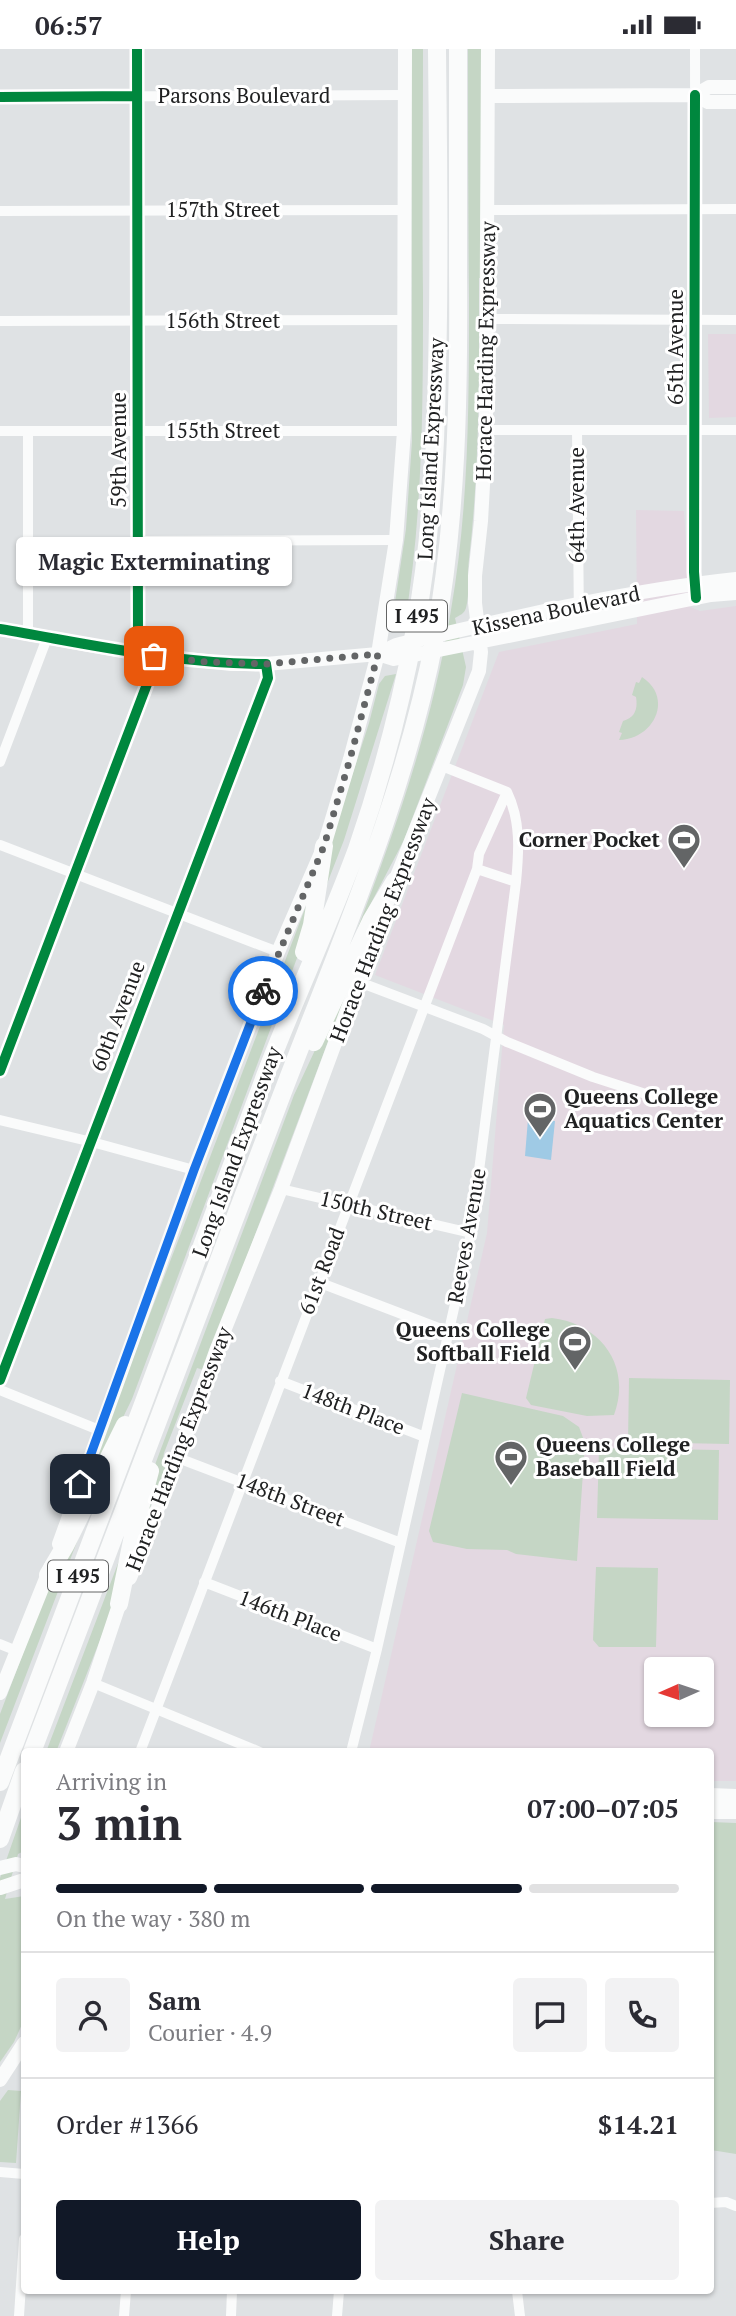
<!DOCTYPE html>
<meta charset="utf-8">
<style>
body{margin:0;font-family:"PT Serif",serif;background:#f2f2f3;color:#2b2b33;height:100vh;display:flex;flex-direction:column;font-size:26px;white-space:nowrap}
*{box-sizing:border-box;margin:0}
p{font-size:23px;color:#7c7c81}
.icon{flex:none;width:38px;height:38px;fill:none;stroke:currentColor;stroke-width:2;stroke-linecap:round;stroke-linejoin:round}
.map{position:relative;flex:1;overflow:hidden}
.drawer{position:absolute;left:21px;top:1699px;width:693px;height:546px;display:flex;flex-direction:column;background:#fff;border-radius:7px;box-shadow:0 2px 5px #0004}
.drawer>*{flex:none}
.needle{width:46px;rotate:267deg}
.buttons{position:absolute;left:644px;top:1608px;display:grid;gap:14px}
.buttons a{display:grid;place-items:center;width:70px;height:70px;border-radius:7px;background:#fff;box-shadow:0 2px 5px #0004;font-size:35px}
.pin{position:absolute;display:grid;place-items:center;width:60px;height:60px;color:#fff;margin:-30px;border-radius:14px;box-shadow:0 4px 10px #0006}
.courier{position:absolute;display:grid;place-items:center;width:70px;height:70px;margin:-35px;border:5px solid #1a73e8;border-radius:50%;background:#fff;color:#222;box-shadow:0 2px 9px #0007}
.bubble{position:absolute;height:49px;border-radius:7px;background:#fff;box-shadow:0 2px 5px #0004;font-size:23px;font-weight:700;line-height:49px;text-align:center}
.overview em{font-style:normal;font-weight:700}
.overview div{display:flex;flex-direction:column-reverse}
.overview{display:flex;align-items:center;justify-content:space-between;height:119px;padding:0 35px}
h1{font-size:46px;font-weight:700;line-height:52px}
.bar{display:grid;grid-template-columns:repeat(4,1fr);gap:10px 7px;align-content:center;height:84px;padding:0 35px}
.bar i{height:9px;border-radius:5px;background:#e1e1e2}
.bar .current{background:#111827}
.bar p{grid-column:span 4}
.line{display:flex;align-items:center;gap:18px;padding:0 35px;border-top:2px solid #e1e1e2}
.line div{flex:1}
.round{display:grid;place-items:center;flex:none;width:74px;height:74px;border-radius:7px;background:#f2f2f3}
.action{display:flex;gap:14px;margin-top:auto;padding:14px 35px}
.action a{flex:1;height:80px;border-radius:7px;background:#111827;color:#fff;font-size:28px;font-weight:700;line-height:80px;text-align:center}
.action a+a{background:#f2f2f3;color:#2b2b33}
.status{display:flex;justify-content:space-between;align-items:center;height:49px;padding:0 35px;background:#fff;direction:ltr}
.status svg{height:19px;fill:currentColor}
.map>svg:first-child{display:block}
.education{fill:#e3d8e1;fill-rule:evenodd}
.green{fill:#c5d6c5}
.water{fill:#9fcae5}
.lines{fill:none;stroke-linecap:round;stroke-linejoin:round}
.street{stroke:#fafbfb;stroke-width:10}
.secondary{stroke:#fafbfb;stroke-width:14}
.primary{stroke:#fafbfb;stroke-width:16}
.highway{stroke:#fafbfb;stroke-width:18}
.cycleway-casing{stroke:#fff;stroke-width:15}
.cycleway{stroke:#00873e;stroke-width:10}
.done{stroke:#636566;stroke-width:7;stroke-dasharray:0 12.6}
.route{stroke:#1a73e8;stroke-width:9}
.labels{text-anchor:middle;stroke-width:6;stroke-linejoin:round;paint-order:stroke}
.shield{fill:#fff;stroke:#636464;stroke-width:2}
.shield-label{font-size:19px;font-weight:bold;fill:#202122}
.street-label{font-size:21px;fill:#202122;stroke:#fff}
.poi-label{font-size:21px;font-weight:bold;fill:#202122;stroke:#fff;text-anchor:end}
</style>
<div class="status"><b>06:57</b><svg viewBox="0 0 49 12"><path d="M0 12V9h3v3zM5 12V6h3v6zM10 12V3h3v9zM15 12V0h3v12zM26 1h20v11H26zM47 4h2v5h-2z"/></svg></div>
<div class="map">
<svg width="736" height="2267" viewBox="0 0 736 2267">
<rect width="100%" height="100%" fill="#dfe2e4"/>
<path class="education" d="M 708,285 L 736,285 L 736,368 L 709,369 Z
M 636,461 L 684,462 L 690,558 L 700,562 L 736,557 L 736,1732 L 711,1732 L 710,1703 L 369,1703 L 487,1184 L 504,976 L 375,926 L 499,603 L 637,575 ZM 656,1620 L 702,1620 L 702,1666 L 656,1666 Z"/>
<path class="green" d="M 411,0 L 423,0 C 423,82 422,163 423,245 C 423,357 423,468 404,579 L 395,579 L 392,573 L 406,480 L 412,392 Z
M 468,0 L 481,0 L 481,229 L 479,229 C 479,323 480,417 469,510 C 467,526 470,544 466,559 C 464,565 460,566 455,569 L 466,618 L 463,636 L 404,791 L 357,881 C 397,777 433,672 451,561 C 469,458 469,353 469,249 C 468,166 468,83 468,0 Z
M 396,625 L 344,791 L 325,840 L 330,795 L 369,674 L 379,635 L 385,627 Z
M 642,628 C 674,649 654,690 619,691 L 622,684 L 619,683 L 623,672 C 635,669 638,660 636,648 L 632,646 L 636,633 L 639,634 Z
M 306,857 L 309,858 L 306,885 L 132,1350 L 77,1462 L 75,1461 Z
M 346,935 L 349,937 L 204,1321 L 197,1319 L 164,1404 L 162,1416 L 165,1419 L 144,1474 L 150,1429 L 294,1046 Z
M 552,1269 C 601,1275 632,1317 614,1366 L 587,1367 L 531,1356 L 526,1349 L 545,1270 Z
M 629,1329 L 730,1331 L 729,1395 L 628,1393 Z
M 462,1344 L 563,1367 L 579,1378 L 585,1394 L 577,1512 L 516,1505 L 507,1501 L 467,1500 L 433,1493 L 429,1482 Z
M 599,1399 L 719,1401 L 718,1471 L 597,1469 Z
M 88,1464 L 0,1694 L 0,1665 L 46,1544 Z
M 130,1483 L 113,1558 L 56,1703 L 46,1703 Z
M 596,1518 L 658,1519 L 656,1598 L 599,1598 L 593,1591 Z
M 24,1760 L 24,1802 L 18,1805 L 5,1850 L 24,1847 L 24,1971 L 14,1993 L 0,2013 L 0,1829 Z
M 711,1773 L 736,1774 L 736,2105 L 711,2101 Z
M 8,2041 L 21,2042 L 16,2114 L 0,2113 L 0,2052 Z"/>
<path class="water" d="M 528,1070 L 555,1072 L 551,1111 L 525,1107 Z"/>
<g class="lines">
<path class="street" d="M 695,0 L 696,538
M 0,48 L 405,46
M 489,161 L 736,160
M 0,162 L 405,161
M 487,270 L 736,271
M 0,272 L 405,271
M 486,381 L 736,381
M 577,381 L 579,572
M 0,382 L 404,382
M 138,492 L 396,491
M 28,585 L 28,382
M 0,713 L 47,589
M 0,796 L 278,903
M 477,820 L 516,833
M 359,933 L 483,980 L 507,993 L 593,1028 L 655,1048
M 0,1022 L 152,622 L 138,591 L 137,0
M 0,1071 L 92,1093 L 194,1121
M 281,1140 L 471,1184
M 318,1233 L 449,1283
M 0,1331 L 268,629 L 266,615
M 280,1332 L 425,1388
M 0,1341 L 99,1381
M 178,1409 L 401,1494
M 204,1533 L 377,1600
M 0,1595 L 17,1602
M 93,1634 L 260,1703
M 140,1703 L 477,820 L 479,805 L 507,743
M 351,1703 L 377,1600 L 471,1184 L 516,833 C 519,802 521,772 507,743 L 442,717
M 0,2123 L 24,2125
M 710,2154 L 726,2153 L 736,2157
M 517,2242 L 520,2267
M 19,2267 L 24,2190
M 124,2267 L 126,2242
M 231,2267 L 232,2242
M 337,2267 L 339,2242"/>
<path class="secondary" d="M 695,46 L 709,38 L 736,38
M 489,47 L 695,46 L 708,53 L 736,53
M 0,580 L 128,603 L 231,615 L 266,615 L 378,605 L 396,596 C 508,570 622,542 736,530
M 378,605 L 394,610 L 711,546 L 736,544
M 59,1495 L 194,1121 L 278,903 L 324,797 L 350,710 L 378,605 L 396,491 L 404,382 L 405,0
M 130,1529 L 178,1409 L 216,1302 L 281,1140 L 395,832 L 479,622 L 481,603 L 475,554 L 475,527 L 481,472 L 486,381 L 488,0
M 0,1644 L 51,1517
M 66,1703 L 93,1634 L 122,1547
M 0,1819 L 16,1815 L 24,1817
M 0,1839 L 24,1831
M 0,2031 L 24,1994"/>
<path class="primary" d="M 710,1747 L 736,1748
M 710,1762 L 736,1762"/>
<path class="highway" d="M 304,903 L 312,876 L 324,797
M 314,993 L 371,872 L 395,832
M 48,1526 L 65,1497 L 125,1376
M 119,1555 L 134,1482 L 150,1422
M 32,1703 C 114,1489 195,1275 276,1061 C 335,905 404,752 435,588 C 457,468 459,345 458,223 C 458,149 458,74 458,0
M 0,1733 C 90,1498 178,1263 265,1027 C 294,951 329,876 357,800 C 382,728 401,654 415,580 C 431,494 436,406 437,318 C 440,212 438,106 437,0
M 0,1790 L 24,1722"/>
<defs>
<path id="cycleway" d="M 695,46 L 694,523 L 696,549
M 0,48 L 137,47
M 0,580 C 89,595 176,615 266,615 L 268,629 L 0,1331
M 0,1022 L 152,622 L 138,591 L 137,0"/>
</defs>
<use href="#cycleway" class="cycleway-casing"/>
<use href="#cycleway" class="cycleway"/>
</g>
<g class="lines">
<path class="done" d="M 154,607 L 206,613 L 266,615 L 378,605 L 350,710 L 324,797 L 263,942"/>
<path class="route" d="M 80,1435 L 194,1121 L 263,942"/>
</g>
<defs>
<symbol id="stadium-pin" viewBox="-11 -11 22 30"><path d="M0 17L-7.5 6A9.5 9.5 0 1 1 7.5 6Z" fill="#636566" stroke="#fff"/><path d="M0-5a6.5 5 0 1 0 0 10a6.5 5 0 1 0 0-10ZM-3.5-1.8h7v3.6h-7Z" fill="#fff"/></symbol>
</defs>
<g fill-rule="evenodd">
<use href="#stadium-pin" x="665" y="772" width="38" height="52"/>
<use href="#stadium-pin" x="521" y="1041" width="38" height="52"/>
<use href="#stadium-pin" x="556" y="1274" width="38" height="52"/>
<use href="#stadium-pin" x="492" y="1389" width="38" height="52"/>
</g>
<g class="labels">
<g class="shield">
<rect x="387" y="551.5" width="60" height="31" rx="5"/>
<rect x="48" y="1511.5" width="60" height="31" rx="5"/>
</g>
<g class="shield-label">
<text x="417" y="574">I 495</text>
<text x="78" y="1534">I 495</text>
</g>
<g class="street-label">
<text x="244" y="54">Parsons Boulevard</text>
<text x="223" y="168">157th Street</text>
<text x="223" y="279">156th Street</text>
<text transform="translate(676 298) rotate(-90)" y="7">65th Avenue</text>
<text transform="translate(486 302) rotate(-89)" y="7">Horace Harding Expressway</text>
<text x="223" y="389">155th Street</text>
<text transform="translate(431 400) rotate(-87)" y="7">Long Island Expressway</text>
<text transform="translate(119 401) rotate(-90)" y="7">59th Avenue</text>
<text transform="translate(577 456) rotate(-90)" y="7">64th Avenue</text>
<text transform="translate(556 562) rotate(-12)" y="7">Kissena Boulevard</text>
<text transform="translate(383 871) rotate(-69)" y="7">Horace Harding Expressway</text>
<text transform="translate(118 967) rotate(-69)" y="7">60th Avenue</text>
<text transform="translate(237 1103) rotate(-70)" y="7">Long Island Expressway</text>
<text transform="translate(376 1162) rotate(13)" y="7">150th Street</text>
<text transform="translate(467 1187) rotate(-80)" y="7">Reeves Avenue</text>
<text transform="translate(322 1222) rotate(-69)" y="7">61st Road</text>
<text transform="translate(353 1360) rotate(21)" y="7">148th Place</text>
<text transform="translate(179 1400) rotate(-69)" y="7">Horace Harding Expressway</text>
<text transform="translate(290 1451) rotate(21)" y="7">148th Street</text>
<text transform="translate(290 1567) rotate(21)" y="7">146th Place</text>
</g>
<g class="poi-label">
<text x="660" y="798">Corner Pocket</text>
<text x="564" y="1055" text-anchor="start">Queens College<tspan x="564" dy="24">Aquatics Center</tspan></text>
<text x="550" y="1288">Queens College<tspan x="550" dy="24">Softball Field</tspan></text>
<text x="536" y="1403" text-anchor="start">Queens College<tspan x="536" dy="24">Baseball Field</tspan></text>
</g>
</g>
</svg>
<div class="buttons">
<a><svg class="needle" viewBox="-14 -14 28 28"><path d="M0-13l5 13h-10z" fill="#e53935"/><path d="M0 13l5-13h-10z" fill="#7c7c81"/></svg></a>
</div>
<div class="pin" style="left:154px;top:607px;background:#ea580c"><svg class="icon" aria-label="bag" viewBox="0 0 24 24"><path d="M5 8h14l-1 12H6zM9 8a3 3 0 0 1 6 0"/></svg></div>
<div class="pin" style="left:80px;top:1435px;background:#1f2937"><svg class="icon" aria-label="home" viewBox="0 0 24 24"><path d="M3 11l9-7 9 7M6 9v11h12V9"/></svg></div>
<div class="courier" style="left:263px;top:942px"><svg class="icon" aria-label="bike" viewBox="0 0 24 24"><circle cx="6" cy="16" r="4"/><circle cx="18" cy="16" r="4"/><path d="M6 16l4-8h5l3 8M10 8l3 8H6M13 5h3"/></svg></div>
<div class="bubble" style="left:16px;top:488px;width:276px">Magic Exterminating</div>
<section class="drawer">
<div class="overview"><div><h1>3 min</h1><p>Arriving in</p></div><em>07:00–07:05</em></div>
<div class="bar"><i class="current"></i><i class="current"></i><i class="current"></i><i></i><p>On the way · 380 m</p></div>
<div class="line" style="height:126px"><a class="round"><svg class="icon" aria-label="person" viewBox="0 0 24 24"><circle cx="12" cy="8" r="4"/><path d="M4 21q1-7 8-7t8 7"/></svg></a><div><b>Sam</b><p>Courier · 4.9</p></div><a class="round"><svg class="icon" aria-label="chat" viewBox="0 0 24 24"><path d="M4 5h16v11H9l-5 4z"/></svg></a><a class="round"><svg class="icon" aria-label="phone" viewBox="0 0 24 24"><path d="M5 4h4l2 5-3 2q2 4 5 5l2-3 5 2v4C11 20 4 13 5 4z"/></svg></a></div>
<div class="line" style="height:91px"><div>Order #1366</div><b>$14.21</b></div>
<div class="action"><a>Help</a><a>Share</a></div>
</section>
</div>
